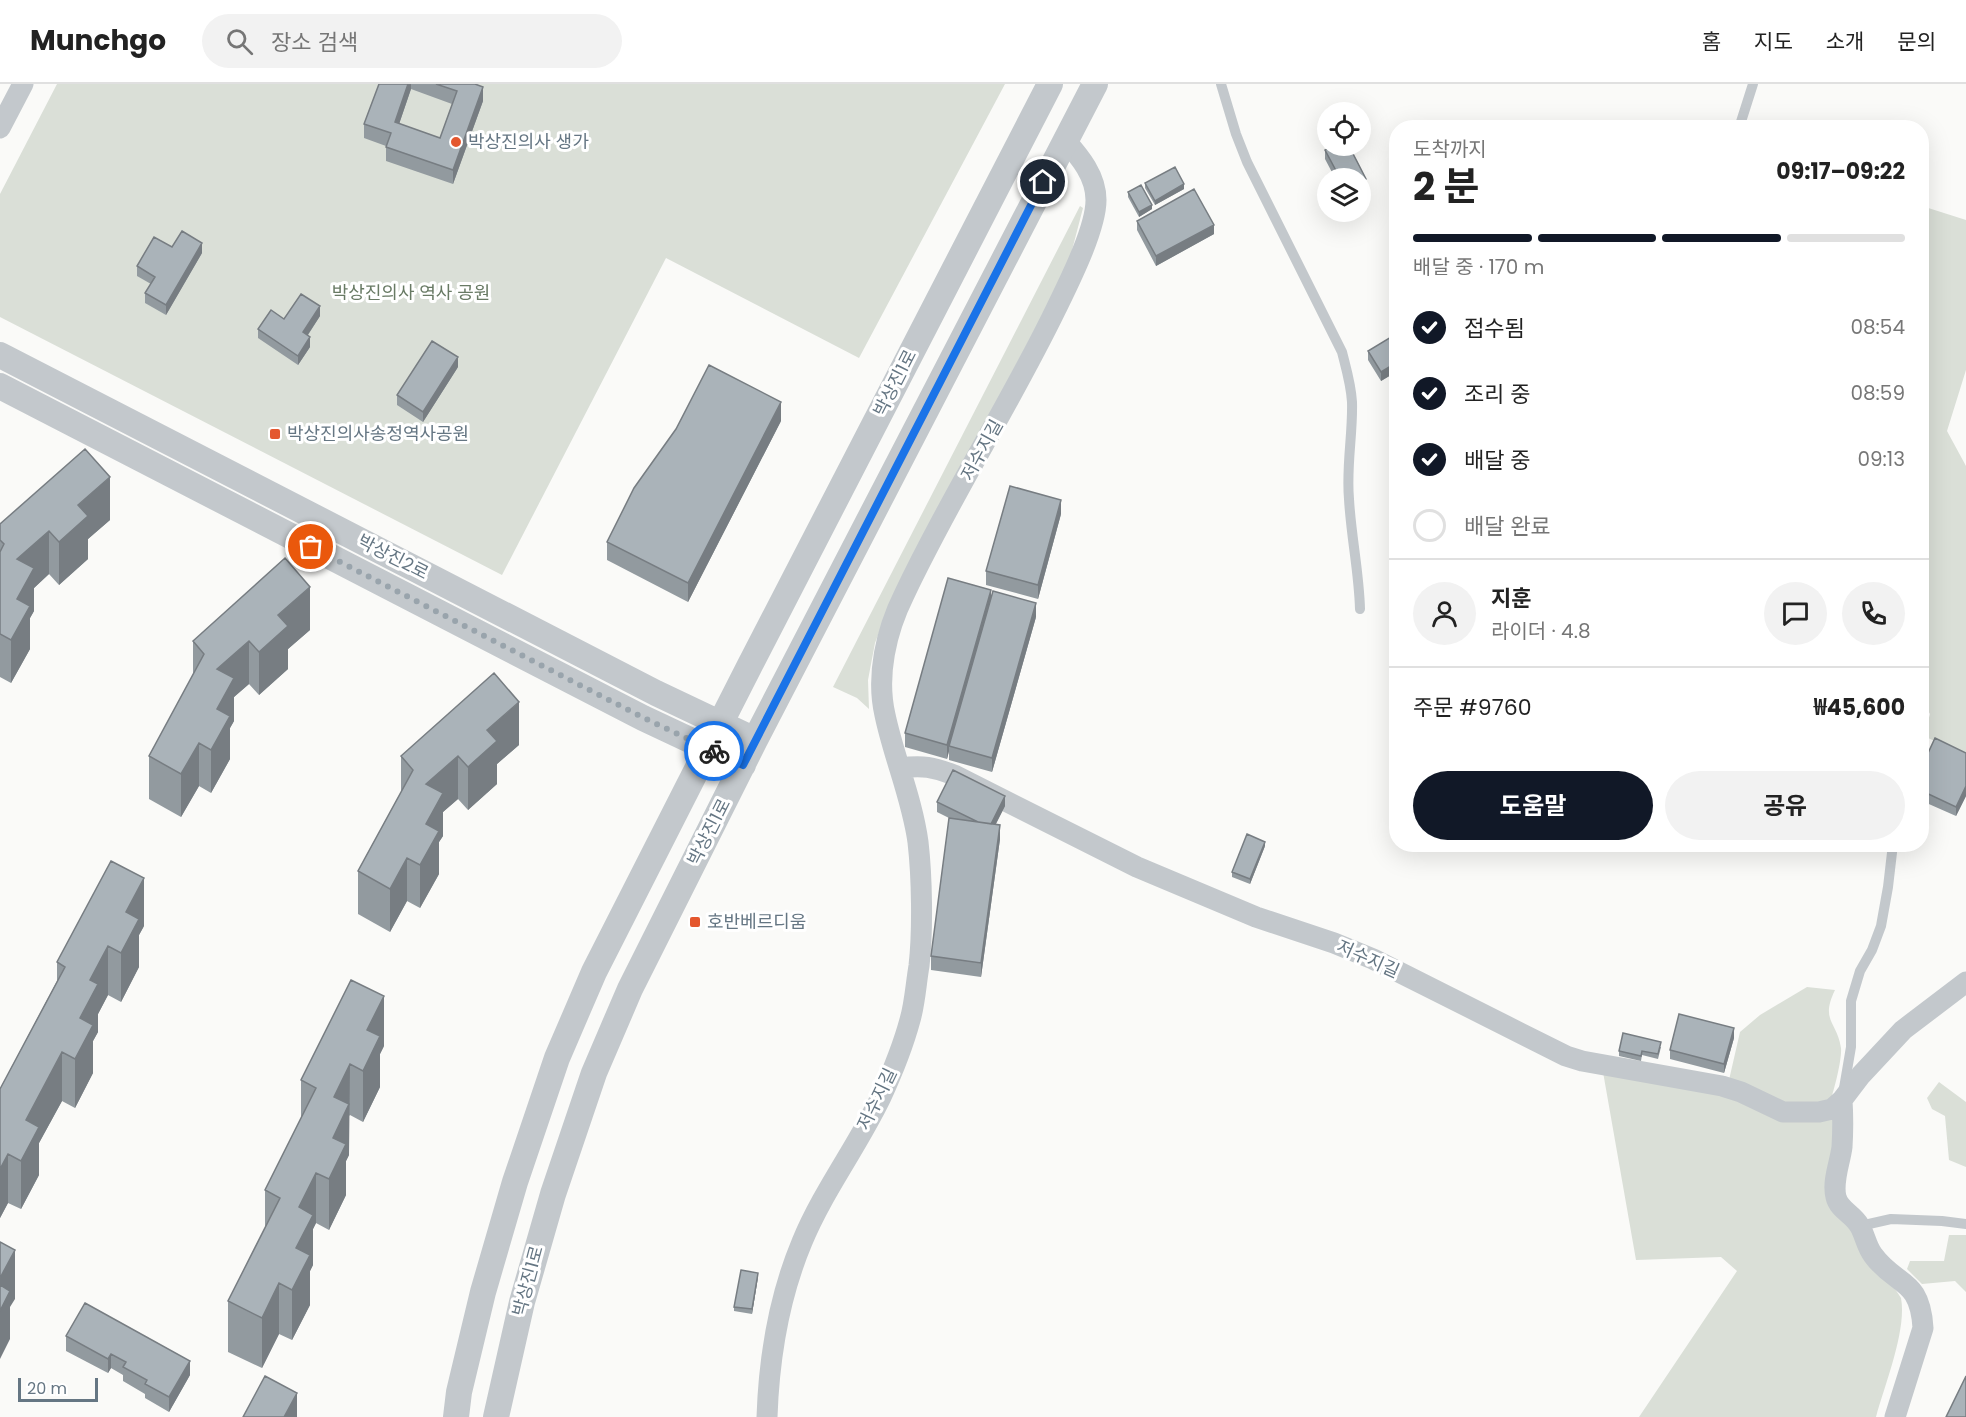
<!DOCTYPE html>
<html lang="ko">
<meta charset="utf-8">
<style>
body{margin:0;font-family:Poppins,"Noto Sans KR",sans-serif;background:#f2f2f2;color:#222;height:100vh;display:flex;flex-direction:column;font-size:22px;white-space:nowrap}
*{box-sizing:border-box;margin:0}
p{font-size:20px;color:#767676}
.icon{flex:none;width:33px;height:33px;fill:none;stroke:currentColor;stroke-width:2;stroke-linecap:round;stroke-linejoin:round}
.map{position:relative;flex:1;overflow:hidden}
.sheet{position:absolute;left:1389px;top:36px;width:540px;height:732px;display:flex;flex-direction:column;background:#fff;border-radius:24px;box-shadow:0 6px 24px #0002}
.sheet>*{flex:none}
.fabs{position:absolute;left:1317px;top:18px;display:grid;gap:12px}
.fabs a{display:grid;place-items:center;width:54px;height:54px;border-radius:50%;background:#fff;box-shadow:0 6px 24px #0002;font-size:30px}
.scale{position:absolute;left:18px;bottom:15px;width:80px;box-sizing:border-box;padding-left:6px;border:3px solid #657683;border-top:0;font-size:16px;line-height:21px;white-space:nowrap;color:#657683;-webkit-text-stroke:4px #fff;paint-order:stroke}
.pin{position:absolute;display:grid;place-items:center;width:51px;height:51px;color:#fff;margin:-26px;border:3px solid #fff;border-radius:50%;box-shadow:0 2px 6px #0007}
.courier{position:absolute;display:grid;place-items:center;width:60px;height:60px;margin:-30px;border:4px solid #1a73e8;border-radius:50%;background:#fff;color:#222;box-shadow:0 2px 8px #0007}
.head em{font-style:normal;font-weight:700}
.head div{display:flex;flex-direction:column-reverse}
.head{display:flex;align-items:center;justify-content:space-between;height:102px;padding:0 24px}
h1{font-size:39px;font-weight:700;line-height:45px}
.bar{display:grid;grid-template-columns:repeat(4,1fr);gap:9px 6px;align-content:center;height:72px;padding:0 24px}
.bar i{height:8px;border-radius:4px;background:#e0e0e0}
.bar .on{background:#111827}
.bar p{grid-column:span 4}
.line{display:flex;align-items:center;gap:15px;padding:0 24px;border-top:2px solid #e0e0e0}
.line div{flex:1}
.round{display:grid;place-items:center;flex:none;width:63px;height:63px;border-radius:32px;background:#f2f2f2}
ol{padding:0 24px;list-style:none}
li{display:flex;align-items:center;gap:18px;height:66px}
li p{margin-inline-start:auto}
li .icon{padding:6px;border-radius:50%;background:#111827;color:#fff;stroke-width:4}
li:last-child{color:#767676}
li i{width:33px;height:33px;border:3px solid #e0e0e0;border-radius:50%}
.primary-button{display:flex;gap:12px;margin-top:auto;padding:12px 24px}
.primary-button a{flex:1;height:69px;border-radius:36px;background:#111827;color:#fff;font-size:24px;font-weight:700;line-height:69px;text-align:center}
.primary-button a+a{background:#f2f2f2;color:#222}
header{display:flex;align-items:center;gap:36px;box-sizing:border-box;height:84px;padding:0 30px;background:#fff;border-bottom:2px solid #e0e0e0}
header strong{font-size:28px}
nav{display:flex;gap:33px;margin-inline-start:auto;font-size:21px}
.search{width:420px;height:54px;background:#f2f2f2;display:flex;align-items:center;gap:15px;box-sizing:border-box;padding:0 21px;border-radius:33px;color:#767676;font-size:22px}
.map>svg:first-child{display:block}
.green{fill:#dadfd7}
.lines{fill:none;stroke-linecap:round;stroke-linejoin:round}
.service{stroke:#c3c8cc;stroke-width:10}
.minor{stroke:#c3c8cc;stroke-width:21}
.tertiary{stroke:#c3c8cc;stroke-width:26}
.wall{fill:#929a9f;fill-rule:evenodd}
.shaded-wall{fill:#777d82}
.building{fill:#aab3b9;stroke:#777d82;stroke-width:1.5}
.done{stroke:#99a4ac;stroke-width:6;stroke-dasharray:0 10.8}
.route{stroke:#1a73e8;stroke-width:8}
.poi-dot{fill:#e4572e;stroke:#fff;stroke-width:2}
.labels{text-anchor:middle;stroke-width:6;stroke-linejoin:round;paint-order:stroke}
.poi-label{font-size:18px;fill:#657683;stroke:#fff;text-anchor:start}
.park-label{font-size:18px;fill:#687a64;stroke:#fff}
.street-label{font-size:18px;fill:#657683;stroke:#fff}
</style>
<header>
<strong>Munchgo</strong>
<div class="search"><svg class="icon" aria-label="search" viewBox="0 0 24 24"><circle cx="10" cy="10" r="6"/><path d="M15 15l6 6"/></svg>장소 검색</div>
<nav><a>홈</a><a>지도</a><a>소개</a><a>문의</a></nav>
</header>
<div class="map">
<svg width="1966" height="1333" viewBox="0 0 1966 1333">
<rect width="100%" height="100%" fill="#fafaf8"/>
<path class="green" d="M 57,0 L 1005,0 L 859,274 L 666,174 L 502,491 L 0,233 L 0,110 Z
M 1080,122 L 1083,124 L 1071,170 L 1053,211 L 891,517 L 875,559 L 868,596 L 869,625 L 857,614 L 833,603 Z
M 1922,122 L 1966,136 L 1966,286 L 1947,347 L 1966,382 L 1966,672 L 1924,652 L 1930,630 L 1922,617 Z
M 1807,903 L 1835,906 C 1820,937 1837,937 1841,964 C 1842,975 1835,1003 1831,1015 L 1797,1024 L 1729,996 L 1740,948 L 1760,931 Z
M 1603,988 L 1833,1033 L 1836,1037 L 1829,1104 L 1901,1214 C 1907,1246 1885,1300 1876,1333 L 1639,1333 L 1737,1187 L 1721,1173 L 1636,1176 Z
M 1939,998 L 1966,1018 L 1966,1083 L 1949,1076 L 1945,1032 L 1932,1025 L 1927,1014 Z
M 1949,1151 L 1966,1151 L 1966,1208 L 1955,1197 L 1922,1200 L 1907,1185 L 1910,1177 L 1944,1177 Z"/>
<g class="lines">
<path class="service" d="M 1221,0 L 1236,50 L 1247,78 L 1342,268 C 1346,284 1351,300 1352,318 C 1353,350 1346,382 1349,415 C 1351,452 1359,488 1360,525
M 1739,44 L 1753,0
M 1844,1004 L 1851,963 L 1851,917 L 1860,887 L 1872,866 L 1881,842 L 1888,803 L 1893,760
M 1860,1142 L 1891,1135 L 1942,1137 L 1966,1140"/>
<path class="minor" d="M 0,44 L 23,0
M 900,684 C 923,681 933,683 954,691 L 1137,783 L 1256,833 L 1334,859 L 1373,875 L 1566,972 L 1582,977 L 1722,1002 L 1741,1008 L 1783,1028 L 1819,1028 L 1832,1025 L 1842,1016 L 1861,991 L 1903,946 L 1966,898
M 1842,1016 C 1843,1032 1843,1047 1842,1063 C 1840,1079 1832,1097 1836,1113 C 1839,1126 1853,1130 1859,1141 C 1865,1150 1866,1162 1873,1171 C 1896,1203 1920,1193 1923,1244 L 1895,1333
M 767,1333 C 769,1274 779,1213 802,1158 C 823,1107 857,1063 881,1013 C 892,989 903,962 910,936 C 915,919 916,899 919,882 C 923,846 922,793 918,758 C 912,714 894,674 885,631 C 876,592 886,547 904,511 C 950,413 1009,322 1056,225 C 1069,198 1096,145 1096,116 C 1096,92 1080,73 1065,56"/>
<path class="tertiary" d="M 0,271 L 656,609 L 755,656
M 0,302 L 643,634 L 743,681
M 456,1333 L 459,1308 L 483,1208 L 515,1098 L 557,974 L 594,888 L 749,583 L 1050,0
M 496,1333 L 522,1218 L 553,1110 L 594,989 L 630,905 L 755,656 L 1095,0"/>
</g>
<path class="wall" d="M 379,0 L 475,0 L 483,17 L 453,100 L 386,77 L 386,62 L 364,54 L 364,40 ZM 411,5 L 452,20 L 440,54 L 399,40 Z
M 1334,62 L 1349,62 L 1366,95 L 1366,105 L 1360,108 L 1360,94 L 1335,94 L 1325,75 L 1325,66 Z
M 1145,99 L 1184,105 L 1155,121 L 1145,104 Z
M 1128,108 L 1152,125 L 1139,133 L 1128,113 Z
M 1137,137 L 1214,150 L 1156,182 L 1137,146 Z
M 202,169 L 166,231 L 145,219 L 145,209 L 151,200 L 137,192 L 137,182 Z
M 320,232 L 308,251 L 310,263 L 298,281 L 258,254 L 258,245 L 284,235 Z
M 1396,250 L 1396,288 L 1381,297 L 1368,276 L 1368,267 Z
M 458,283 L 423,338 L 397,321 L 397,311 Z
M 781,337 L 688,518 L 607,476 L 607,458 Z
M 1061,430 L 1038,515 L 986,501 L 986,487 Z
M 110,436 L 88,455 L 88,475 L 59,501 L 49,490 L 34,504 L 34,527 L 30,534 L 30,565 L 11,599 L 0,593 L 0,440 Z
M 1036,533 L 992,688 L 949,676 L 949,667 L 947,675 L 905,663 L 905,649 Z
M 310,546 L 288,565 L 288,585 L 259,611 L 249,600 L 234,613 L 234,637 L 230,644 L 230,675 L 211,709 L 199,702 L 181,733 L 149,715 L 149,672 L 193,592 L 193,557 Z
M 519,661 L 497,680 L 497,700 L 468,726 L 458,715 L 443,728 L 443,752 L 439,758 L 439,790 L 420,824 L 407,817 L 390,848 L 358,830 L 358,787 L 401,708 L 401,672 Z
M 1966,669 L 1966,712 L 1956,732 L 1922,717 L 1922,682 Z
M 937,718 L 1005,722 L 996,740 L 1000,755 L 981,893 L 931,886 L 931,872 L 951,735 L 937,728 Z
M 1265,762 L 1250,800 L 1232,793 L 1232,788 Z
M 144,842 L 139,851 L 139,883 L 121,918 L 108,911 L 98,930 L 98,948 L 93,957 L 93,989 L 75,1024 L 62,1017 L 39,1059 L 39,1091 L 21,1125 L 8,1119 L 0,1134 L 0,1005 L 57,897 L 57,878 Z
M 1734,954 L 1724,989 L 1670,975 L 1670,966 Z
M 384,962 L 380,970 L 380,1003 L 363,1038 L 350,1031 L 349,1032 L 349,1071 L 346,1077 L 346,1111 L 329,1146 L 316,1139 L 313,1145 L 313,1181 L 310,1187 L 310,1221 L 292,1256 L 279,1250 L 262,1284 L 228,1268 L 228,1217 L 265,1144 L 265,1106 L 301,1035 L 301,996 Z
M 1661,963 L 1658,975 L 1642,971 L 1641,977 L 1619,972 L 1619,967 Z
M 758,1193 L 752,1230 L 734,1227 L 734,1223 Z
M 66,1252 L 190,1291 L 169,1328 L 145,1314 L 145,1310 L 123,1297 L 123,1291 L 111,1284 L 108,1289 L 66,1267 Z"/>
<path class="shaded-wall" d="M 408,0 L 411,0 L 411,5 L 395,52 L 395,38 Z
M 483,3 L 483,17 L 453,100 L 453,86 Z
M 1366,95 L 1366,105 L 1360,108 L 1360,99 Z
M 1184,100 L 1184,105 L 1155,121 L 1155,117 Z
M 1152,121 L 1152,125 L 1139,133 L 1139,128 Z
M 1214,141 L 1214,150 L 1156,182 L 1156,172 Z
M 202,159 L 202,169 L 166,231 L 166,221 Z
M 320,222 L 320,232 L 303,258 L 303,248 Z
M 310,253 L 310,263 L 298,281 L 298,272 Z
M 458,273 L 458,283 L 423,338 L 423,328 Z
M 1396,279 L 1396,288 L 1381,297 L 1381,288 Z
M 781,318 L 781,337 L 688,518 L 688,499 Z
M 110,393 L 110,436 L 88,455 L 88,475 L 59,501 L 59,458 L 78,421 Z
M 1061,416 L 1061,430 L 1038,515 L 1038,501 Z
M 49,447 L 49,490 L 34,504 L 34,527 L 30,534 L 30,565 L 11,599 L 11,556 L 17,475 Z
M 310,503 L 310,546 L 288,565 L 288,585 L 259,611 L 259,568 L 278,531 Z
M 991,506 L 991,520 L 949,662 L 949,667 L 947,675 L 947,661 Z
M 1036,519 L 1036,533 L 992,688 L 992,674 Z
M 249,557 L 249,600 L 234,613 L 234,637 L 230,644 L 230,675 L 211,709 L 211,666 L 217,585 Z
M 519,618 L 519,661 L 497,680 L 497,700 L 468,726 L 468,683 L 487,646 Z
M 199,659 L 199,702 L 181,733 L 181,690 Z
M 458,672 L 458,715 L 443,728 L 443,752 L 439,758 L 439,790 L 420,824 L 420,781 L 426,700 Z
M 1966,702 L 1966,712 L 1956,732 L 1956,723 Z
M 1005,712 L 1005,722 L 989,753 L 989,744 Z
M 1000,741 L 1000,755 L 981,893 L 981,879 Z
M 1265,758 L 1265,762 L 1250,800 L 1250,795 Z
M 407,774 L 407,817 L 390,848 L 390,805 Z
M 144,794 L 144,842 L 139,851 L 139,883 L 121,918 L 121,869 L 126,828 Z
M 108,862 L 108,911 L 98,930 L 98,948 L 93,957 L 93,989 L 75,1024 L 75,975 L 80,934 L 90,896 Z
M 384,912 L 384,962 L 380,970 L 380,1003 L 363,1038 L 363,987 L 367,946 Z
M 1734,944 L 1734,954 L 1724,989 L 1724,980 Z
M 62,968 L 62,1017 L 39,1059 L 39,1091 L 21,1125 L 21,1077 L 26,1036 Z
M 350,980 L 349,1071 L 346,1077 L 346,1111 L 329,1146 L 329,1095 L 334,1013 Z
M 8,1070 L 8,1119 L 0,1134 L 0,1085 Z
M 316,1089 L 316,1139 L 313,1145 L 313,1181 L 310,1187 L 310,1221 L 292,1256 L 292,1206 L 299,1123 Z
M 15,1166 L 15,1215 L 10,1223 L 10,1255 L 0,1275 L 0,1194 Z
M 758,1189 L 758,1193 L 752,1230 L 752,1225 Z
M 279,1199 L 279,1250 L 262,1284 L 262,1234 Z
M 111,1270 L 111,1284 L 108,1289 L 108,1275 Z
M 190,1277 L 190,1291 L 169,1328 L 169,1313 Z
M 297,1309 L 297,1333 L 284,1333 Z"/>
<path class="building" d="M 379,0 L 408,0 L 395,38 L 440,54 L 457,7 L 436,0 L 475,0 L 483,3 L 453,86 L 386,63 L 391,49 L 364,40 Z
M 1334,62 L 1349,62 L 1366,95 L 1360,99 L 1360,94 L 1340,94 L 1325,66 Z
M 1175,83 L 1184,100 L 1155,117 L 1145,99 Z
M 1141,101 L 1152,121 L 1139,128 L 1128,108 Z
M 1194,105 L 1214,141 L 1156,172 L 1137,137 Z
M 182,147 L 202,159 L 166,221 L 145,209 L 155,193 L 137,182 L 154,153 L 172,163 Z
M 301,210 L 320,222 L 303,248 L 310,253 L 298,272 L 258,245 L 271,226 L 284,235 Z
M 1396,250 L 1396,279 L 1381,288 L 1368,267 Z
M 432,257 L 458,273 L 423,328 L 397,311 Z
M 709,281 L 781,318 L 688,499 L 607,458 L 634,404 L 676,345 Z
M 85,365 L 110,393 L 78,421 L 88,432 L 59,458 L 49,447 L 17,475 L 34,484 L 17,515 L 30,522 L 11,556 L 0,550 L 0,468 L 4,460 L 0,456 L 0,440 Z
M 1010,402 L 1061,416 L 1038,501 L 986,487 Z
M 285,474 L 310,503 L 278,531 L 288,542 L 259,568 L 249,557 L 217,585 L 234,594 L 217,625 L 230,632 L 211,666 L 199,659 L 181,690 L 149,672 L 204,570 L 193,557 Z
M 948,494 L 991,506 L 947,661 L 905,649 Z
M 993,507 L 1036,519 L 992,674 L 949,662 Z
M 494,589 L 519,618 L 487,646 L 497,657 L 468,683 L 458,672 L 426,700 L 443,709 L 426,740 L 439,747 L 420,781 L 407,774 L 390,805 L 358,787 L 413,686 L 401,672 Z
M 1935,654 L 1966,669 L 1966,702 L 1956,723 L 1922,707 L 1922,682 Z
M 953,686 L 1005,712 L 991,740 L 978,738 L 937,718 Z
M 949,734 L 1000,741 L 981,879 L 931,872 Z
M 1247,750 L 1265,758 L 1250,795 L 1232,788 Z
M 111,777 L 144,794 L 126,828 L 139,835 L 121,869 L 108,862 L 90,896 L 98,900 L 80,934 L 93,941 L 75,975 L 62,968 L 26,1036 L 39,1043 L 21,1077 L 8,1070 L 0,1085 L 0,1005 L 65,883 L 57,878 Z
M 351,896 L 384,912 L 367,946 L 380,952 L 363,987 L 350,980 L 334,1013 L 349,1020 L 333,1054 L 346,1060 L 329,1095 L 316,1089 L 299,1123 L 313,1131 L 296,1164 L 310,1171 L 292,1206 L 279,1199 L 262,1234 L 228,1217 L 280,1114 L 265,1106 L 316,1004 L 301,996 Z
M 1679,930 L 1734,944 L 1724,980 L 1670,966 Z
M 1623,949 L 1661,958 L 1658,970 L 1642,967 L 1641,972 L 1619,967 Z
M 0,1158 L 15,1166 L 0,1194 Z
M 741,1186 L 758,1189 L 752,1225 L 734,1223 Z
M 0,1201 L 10,1207 L 0,1227 Z
M 85,1219 L 190,1277 L 169,1313 L 145,1300 L 147,1296 L 123,1283 L 126,1278 L 111,1270 L 108,1275 L 66,1252 Z
M 265,1292 L 297,1309 L 284,1333 L 243,1333 Z
M 1966,1292 L 1966,1333 L 1946,1333 Z"/>
<g class="lines">
<path class="done" d="M 311,463 L 644,634 L 714,667"/>
<path class="route" d="M 714,667 L 743,681 L 1043,98"/>
</g>
<g class="poi-dot">
<circle cx="456" cy="58" r="6"/>
<rect x="269" y="344" width="12" height="12" rx="3"/>
<rect x="689" y="832" width="12" height="12" rx="3"/>
</g>
<g class="labels">
<g class="poi-label">
<text x="468" y="64">박상진의사 생가</text>
<text x="287" y="356">박상진의사송정역사공원</text>
<text x="707" y="844">호반베르디움</text>
</g>
<g class="park-label">
<text x="411" y="215">박상진의사 역사 공원</text>
</g>
<g class="street-label">
<text transform="translate(895 299) rotate(-63)" y="6">박상진1로</text>
<text transform="translate(982 366) rotate(-61)" y="6">저수지길</text>
<text transform="translate(393 473) rotate(27)" y="6">박상진2로</text>
<text transform="translate(709 748) rotate(-63)" y="6">박상진1로</text>
<text transform="translate(1368 875) rotate(24)" y="6">저수지길</text>
<text transform="translate(877 1015) rotate(-64)" y="6">저수지길</text>
<text transform="translate(528 1197) rotate(-75)" y="6">박상진1로</text>
</g>
</g>
</svg>
<div class="fabs">
<a><svg class="icon" aria-label="locate" viewBox="0 0 24 24"><circle cx="12" cy="12" r="6"/><path d="M12 2v4M12 18v4M2 12h4M18 12h4"/></svg></a>
<a><svg class="icon" aria-label="layers" viewBox="0 0 24 24"><path d="M12 4l9 5-9 5-9-5zM3 14l9 5 9-5"/></svg></a>
</div>
<div class="scale">20 m</div>
<div class="pin" style="left:311px;top:463px;background:#ea580c"><svg class="icon" aria-label="bag" viewBox="0 0 24 24"><path d="M5 8h14l-1 12H6zM9 8a3 3 0 0 1 6 0"/></svg></div>
<div class="pin" style="left:1043px;top:98px;background:#1f2937"><svg class="icon" aria-label="home" viewBox="0 0 24 24"><path d="M3 11l9-7 9 7M6 9v11h12V9"/></svg></div>
<div class="courier" style="left:714px;top:667px"><svg class="icon" aria-label="bike" viewBox="0 0 24 24"><circle cx="6" cy="16" r="4"/><circle cx="18" cy="16" r="4"/><path d="M6 16l4-8h5l3 8M10 8l3 8H6M13 5h3"/></svg></div>
<section class="sheet">
<div class="head"><div><h1>2 분</h1><p>도착까지</p></div><em>09:17–09:22</em></div>
<div class="bar"><i class="on"></i><i class="on"></i><i class="on"></i><i></i><p>배달 중 · 170 m</p></div>
<ol>
<li><svg class="icon" aria-label="check" viewBox="0 0 24 24"><path d="M5 12l5 5 9-10"/></svg>접수됨<p>08:54</p></li>
<li><svg class="icon" aria-label="check" viewBox="0 0 24 24"><path d="M5 12l5 5 9-10"/></svg>조리 중<p>08:59</p></li>
<li><svg class="icon" aria-label="check" viewBox="0 0 24 24"><path d="M5 12l5 5 9-10"/></svg>배달 중<p>09:13</p></li>
<li><i></i>배달 완료</li>
</ol>
<div class="line" style="height:108px"><a class="round"><svg class="icon" aria-label="person" viewBox="0 0 24 24"><circle cx="12" cy="8" r="4"/><path d="M4 21q1-7 8-7t8 7"/></svg></a><div><b>지훈</b><p>라이더 · 4.8</p></div><a class="round"><svg class="icon" aria-label="chat" viewBox="0 0 24 24"><path d="M4 5h16v11H9l-5 4z"/></svg></a><a class="round"><svg class="icon" aria-label="phone" viewBox="0 0 24 24"><path d="M5 4h4l2 5-3 2q2 4 5 5l2-3 5 2v4C11 20 4 13 5 4z"/></svg></a></div>
<div class="line" style="height:78px"><div>주문 #9760</div><b>₩45,600</b></div>
<div class="primary-button"><a>도움말</a><a>공유</a></div>
</section>
</div>
